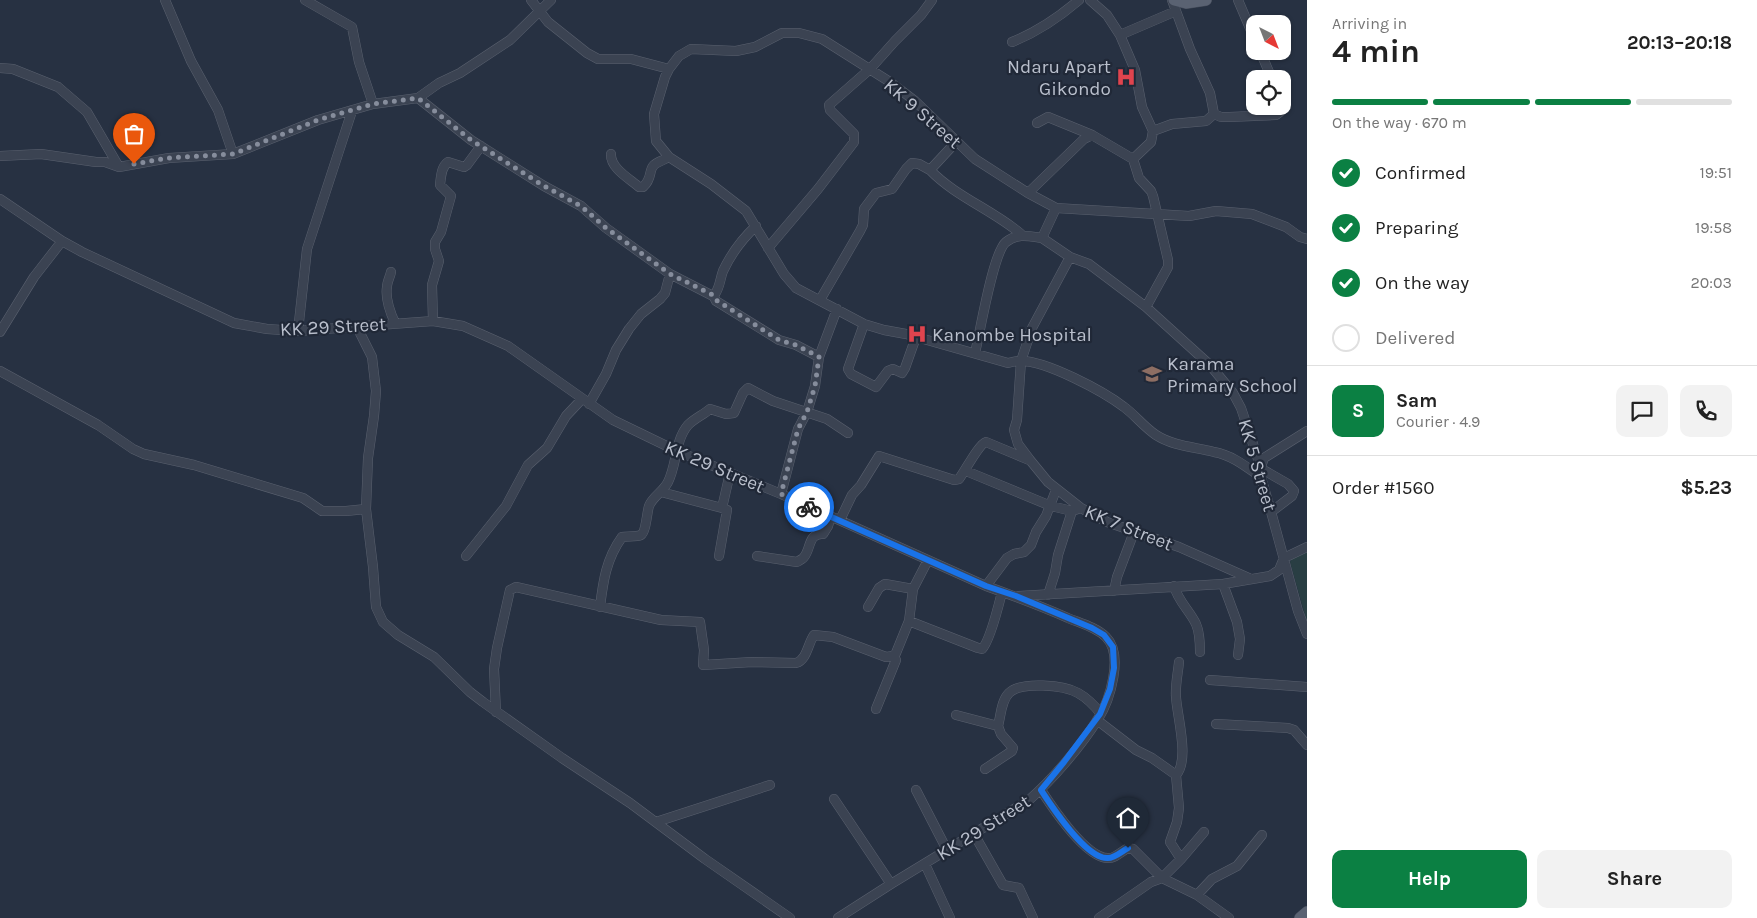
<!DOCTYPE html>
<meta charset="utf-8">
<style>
body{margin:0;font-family:Karla,sans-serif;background:#f2f2f2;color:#222;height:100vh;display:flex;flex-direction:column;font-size:19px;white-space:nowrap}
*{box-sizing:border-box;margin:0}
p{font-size:16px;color:#767676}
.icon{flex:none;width:28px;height:28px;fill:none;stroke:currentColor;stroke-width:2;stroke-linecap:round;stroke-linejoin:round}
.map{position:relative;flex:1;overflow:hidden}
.side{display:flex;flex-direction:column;background:#fff;width:450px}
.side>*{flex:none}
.needle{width:32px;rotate:138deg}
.controls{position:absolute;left:1246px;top:15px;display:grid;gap:10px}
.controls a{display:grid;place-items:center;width:45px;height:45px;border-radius:10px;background:#fff;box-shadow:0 1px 4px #0004;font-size:25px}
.pin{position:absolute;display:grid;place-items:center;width:42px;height:42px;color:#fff;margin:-51px -21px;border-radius:50% 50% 50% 0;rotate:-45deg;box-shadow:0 0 5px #0007}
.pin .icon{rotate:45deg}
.courier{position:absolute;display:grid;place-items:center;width:50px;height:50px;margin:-25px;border:4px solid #1a73e8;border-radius:50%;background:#fff;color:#222;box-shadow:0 1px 6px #0007}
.head em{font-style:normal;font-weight:700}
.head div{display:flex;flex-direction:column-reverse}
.head{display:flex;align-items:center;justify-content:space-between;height:85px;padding:0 25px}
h1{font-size:32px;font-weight:700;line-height:38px}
.bar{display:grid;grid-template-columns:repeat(4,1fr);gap:8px 5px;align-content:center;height:60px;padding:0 25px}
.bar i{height:6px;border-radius:4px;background:#e0e0e0}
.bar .selected{background:#0b8043}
.bar p{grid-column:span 4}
.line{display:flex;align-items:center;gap:12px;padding:0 25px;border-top:1px solid #e0e0e0}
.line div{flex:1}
.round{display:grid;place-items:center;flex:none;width:52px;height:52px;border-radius:10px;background:#f2f2f2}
ol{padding:0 25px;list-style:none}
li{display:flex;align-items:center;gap:15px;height:55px}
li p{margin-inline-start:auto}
li .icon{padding:5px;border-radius:50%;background:#0b8043;color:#fff;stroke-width:4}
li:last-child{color:#767676}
li i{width:28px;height:28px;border:2px solid #e0e0e0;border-radius:50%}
.cta{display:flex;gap:10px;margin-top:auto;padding:10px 25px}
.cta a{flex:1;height:58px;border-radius:10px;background:#0b8043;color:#fff;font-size:20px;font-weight:700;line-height:58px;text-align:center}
.cta a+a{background:#f2f2f2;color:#222}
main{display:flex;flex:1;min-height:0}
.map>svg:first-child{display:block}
.green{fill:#293e43}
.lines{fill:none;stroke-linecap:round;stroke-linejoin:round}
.minor-casing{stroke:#5a616f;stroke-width:10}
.major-casing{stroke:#454c5b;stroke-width:12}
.minor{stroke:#3b4352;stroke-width:9}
.major{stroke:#5a6272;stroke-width:11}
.done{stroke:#868d9c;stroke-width:5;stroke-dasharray:0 9}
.route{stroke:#1a73e8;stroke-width:6}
.labels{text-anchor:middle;stroke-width:4.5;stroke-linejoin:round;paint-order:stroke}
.poi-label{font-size:19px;fill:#b9bfcc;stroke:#202837;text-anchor:start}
.street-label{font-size:19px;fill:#b9bfcc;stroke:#202837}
</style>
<main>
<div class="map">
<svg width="1307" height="918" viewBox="0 0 1307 918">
<rect width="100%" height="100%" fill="#273142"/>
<path class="green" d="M 1307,550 L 1307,622 L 1290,562 L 1292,558 Z"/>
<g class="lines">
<defs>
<path id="minor" d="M 165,0 L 191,61 L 218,110 L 233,154
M 305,0 L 352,27 L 359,62 L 373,104
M 531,0 L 548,22 L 587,53 L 598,59 L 631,59 L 669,69 L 679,56 L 691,49 L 736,51 L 755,47 L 782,33 L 799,33 L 822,39 L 890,82 L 915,101 L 975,159 L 1028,193 L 1056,208 L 1189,216 L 1216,211 L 1252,214 L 1286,227 L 1300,237 L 1307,239
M 1090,0 L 1107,15 L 1120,35 L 1135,70 L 1142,107 L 1153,131 L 1151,142 L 1133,159 L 1139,178 L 1151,191 L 1153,196 L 1168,260 L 1168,267 L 1146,307
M 1172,0 L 1190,49 L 1210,93 L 1214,114
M 1238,0 L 1255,40
M 1120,35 L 1176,11
M 1012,42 C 1037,32 1058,18 1079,0
M 1260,51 L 1272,79
M 0,68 L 13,69 L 58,87 L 87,112 L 119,167
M 669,69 L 665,77 L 654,114 L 656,141 L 669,157 L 711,184 L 746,211 L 784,274 L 796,288 L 864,324 L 884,330 L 906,334 L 1008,363 C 1012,362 1016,361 1020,361 C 1045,360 1103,391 1124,407 C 1135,415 1144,427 1156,435 C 1173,446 1194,447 1214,452 C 1231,455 1244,465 1258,475 L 1264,458 L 1307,431
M 418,98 L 471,140 L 544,186 L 581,206 L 606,228 L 670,274 L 711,295 L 715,294 C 720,287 720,279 723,271 C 731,254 742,239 756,226
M 1037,123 L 1048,117 L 1092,135
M 1153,131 L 1172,124 L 1206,121 L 1214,114 L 1221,117 L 1229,117 L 1276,115 L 1280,112 L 1281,106
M 956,142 L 930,170 C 956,197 993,210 1021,234
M 611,154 C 610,168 630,179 639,187 L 643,187 C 653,178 648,171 654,165 C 657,162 664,160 669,157
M 0,156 L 41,154 L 96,162 L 105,162 L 119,167 L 169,158 L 233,154 L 318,120 L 373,104 L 418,98 L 439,83 L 460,73 L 510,40 L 551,0
M 1028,193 L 1084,139 L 1092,135 L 1133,159
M 0,199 L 62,241 L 82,252 L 234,323 L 267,329 L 298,331 L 433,321 L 463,326 L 508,346 L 613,420 L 677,451 L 781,494 L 986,586 C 1014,596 1041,606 1068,618 C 1080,623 1096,627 1106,637 C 1124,655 1110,700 1098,719 C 1081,746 1053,779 1029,800 L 891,884 L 838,918
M 1056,208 L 1042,238 L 1070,257 L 1089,264 L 1146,307 L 1210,365 L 1233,393 L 1241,408 L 1259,462 L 1258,475 L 1262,481 L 1270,508 L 1298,611 L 1307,634
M 768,248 L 818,189 L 854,142 L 854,134 L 830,110 L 829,105 L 870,69 L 895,41 L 921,15 L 932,0
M 1070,257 L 1032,328 L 1021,361 L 1017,420 L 1014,430 L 1018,444 L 1030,460 L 1048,482 L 1081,508 L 1107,522 L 1179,547 L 1249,578
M 391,272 C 390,277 387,282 387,287 C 385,299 390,312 395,323
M 713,295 L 716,301 L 779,340 L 796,345 L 819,357
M 820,300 L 860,231 L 863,225 L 864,209 L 876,193 L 892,189 L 906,169 L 912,163 L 919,164 L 930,170
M 433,321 L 432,285 L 439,261 L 435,249 L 435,242 L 441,232 L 451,196 L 440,185 C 441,177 441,167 448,162 L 464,167 L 467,165 L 481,146
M 864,324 L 848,369 L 851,374 L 876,387 L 888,371 L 893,369 L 902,373 L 905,368 L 916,337
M 298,331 L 307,249 L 352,111
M 0,332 L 34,277 L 62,241
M 975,353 C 980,333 993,252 1006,242 C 1018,233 1028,236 1042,238
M 0,371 L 98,425 L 133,449 L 144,454 L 194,465 L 303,498 L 322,511 L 346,511 L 366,509 L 368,458 L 374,416 L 376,391 L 372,357 L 357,327
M 589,404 L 606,374 L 616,350 L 629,329 L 641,314 L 660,299 L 665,293 L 670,274
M 1260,468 L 1288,484 L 1294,491 L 1292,496 L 1271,512
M 966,471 L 1051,506 L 1072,511
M 661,492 L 722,508 L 730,473
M 781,494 L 798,429 L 807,412 L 815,386 L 819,357 L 837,309
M 366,509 L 373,567 L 376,607 L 383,622 L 398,635 L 434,657 L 470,692 L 483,702 L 562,758 L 630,803 L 705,859 L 790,918
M 840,520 L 852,495 L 861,485 L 879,456 L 954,480 L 959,479 C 965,471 979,444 986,442 L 1029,460
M 466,556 L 506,506 L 528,465 L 547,448 L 566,416 L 582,399
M 719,556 L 727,510 L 722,508
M 757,556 L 797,562 C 798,561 803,559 804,557 C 811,549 808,533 823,534 L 828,526 L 831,516
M 1223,584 L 1237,622 L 1240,639 L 1238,655
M 986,586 L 1007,558 L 1014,554 L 1024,552 L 1031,545 L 1036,532 L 1046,516 L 1056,490
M 1174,586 C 1178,601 1190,611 1196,624 C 1200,633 1200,643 1200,652
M 1114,591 L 1117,577 L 1134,532
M 1048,595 L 1055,573 L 1058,555 L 1072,511 L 1078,509
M 1019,596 L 1223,584 L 1270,576 L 1279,570 L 1284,558 L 1307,547
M 600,607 C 603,582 606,559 622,537 C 627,536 636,537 641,535 C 646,532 647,512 649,506 C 653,496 663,492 668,482 C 677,464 675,440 688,425 C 695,418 703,415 710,409 L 726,414 L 734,413 L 743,393 L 748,388 L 773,401 L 827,419 L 848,433
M 868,607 L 879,588 L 885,584 L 913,589
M 909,621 L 978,648 L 982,649 C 990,641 999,604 1002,592
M 1179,662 C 1178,673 1175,686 1176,697 C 1177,716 1190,760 1176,775 L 1179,808 L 1177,822 L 1170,842 L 1181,859
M 1210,680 L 1307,687
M 876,709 L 896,660 L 893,656
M 496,712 L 494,669 L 497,648 L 510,590 L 516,587 L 661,620 L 700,622 L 704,650 L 703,665 L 752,662 L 796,663 C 807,660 808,643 814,635 L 833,637 L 886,657 L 893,656 L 896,653 L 909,621 L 913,589 L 928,560
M 956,715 L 998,726
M 1097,720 L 1136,750 L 1152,758 L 1176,775
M 1216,724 L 1288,728 L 1294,730 L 1307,745
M 985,769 L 1012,751 L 1013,748 L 1001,734 L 998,726 C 1001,715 1001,701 1009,693 C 1021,681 1064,685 1078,693 C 1087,698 1094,705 1101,714
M 916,790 L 947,850
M 1041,790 C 1052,807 1086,858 1108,858 C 1114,859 1122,851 1128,848 L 1133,849 L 1162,878 L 1197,895 L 1229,918
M 834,799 L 891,884
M 656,822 L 770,785
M 974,834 L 1003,885 L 1019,888 L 1033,918
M 925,864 L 950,918
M 1197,895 L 1212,879 L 1237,866 L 1262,835
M 1099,918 L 1151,882 L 1162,878 L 1181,859 L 1204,832"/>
<path id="major" d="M 1174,0 L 1186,3 L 1206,0
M 1300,918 L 1307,912"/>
</defs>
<use href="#minor" class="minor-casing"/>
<use href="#major" class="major-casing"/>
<use href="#minor" class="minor"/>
<use href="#major" class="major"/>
</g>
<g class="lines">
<path class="done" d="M 134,164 L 168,158 L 233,154 L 318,120 L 373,104 L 418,98 L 471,140 L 544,186 L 581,206 L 606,228 L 670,274 L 713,295 L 716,300 L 779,340 L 796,345 L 819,357 L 815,386 L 807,412 L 798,429 L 781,494 L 809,507"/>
<path class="route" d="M 809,507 L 986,586 L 1016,596 L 1092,628 L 1104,635 L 1113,647 L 1114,668 L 1110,689 L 1100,714 L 1064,762 L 1041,790 C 1052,807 1086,858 1107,858 C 1114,859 1122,851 1128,848"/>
</g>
<defs>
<symbol id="hospital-bare" viewBox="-9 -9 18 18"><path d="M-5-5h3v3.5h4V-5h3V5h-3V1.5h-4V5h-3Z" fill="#e0444e" stroke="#202837" stroke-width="2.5" paint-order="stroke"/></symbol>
<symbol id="school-bare" viewBox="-9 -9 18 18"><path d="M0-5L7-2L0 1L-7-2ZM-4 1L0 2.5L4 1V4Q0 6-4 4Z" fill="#8d6e63" stroke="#202837" stroke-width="2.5" paint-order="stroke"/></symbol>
</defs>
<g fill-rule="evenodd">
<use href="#hospital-bare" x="1112" y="63" width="28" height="28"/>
<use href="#hospital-bare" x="903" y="320" width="28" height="28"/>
<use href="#school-bare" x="1138" y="360" width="28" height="28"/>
</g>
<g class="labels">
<g class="poi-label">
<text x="1111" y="73" text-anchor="end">Ndaru Apart<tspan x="1111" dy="22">Gikondo</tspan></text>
<text x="932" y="341">Kanombe Hospital</text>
<text x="1167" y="370">Karama<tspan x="1167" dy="22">Primary School</tspan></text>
</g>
<g class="street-label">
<text transform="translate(923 113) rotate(41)" y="7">KK 9 Street</text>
<text transform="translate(333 326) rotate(-3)" y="7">KK 29 Street</text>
<text transform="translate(1258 465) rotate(74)" y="7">KK 5 Street</text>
<text transform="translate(715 466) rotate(23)" y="7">KK 29 Street</text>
<text transform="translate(1129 527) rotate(22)" y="7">KK 7 Street</text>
<text transform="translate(983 827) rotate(-32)" y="7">KK 29 Street</text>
</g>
</g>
</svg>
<div class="controls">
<a><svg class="needle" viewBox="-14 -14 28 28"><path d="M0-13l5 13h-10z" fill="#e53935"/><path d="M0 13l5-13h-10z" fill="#767676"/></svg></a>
<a><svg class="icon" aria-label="locate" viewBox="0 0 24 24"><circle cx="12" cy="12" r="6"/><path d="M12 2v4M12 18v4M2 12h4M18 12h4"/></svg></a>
</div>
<div class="pin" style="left:134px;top:164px;background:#ea580c"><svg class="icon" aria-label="bag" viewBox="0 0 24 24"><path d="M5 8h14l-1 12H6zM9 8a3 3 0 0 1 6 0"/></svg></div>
<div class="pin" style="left:1128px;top:848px;background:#1f2937"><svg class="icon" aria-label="home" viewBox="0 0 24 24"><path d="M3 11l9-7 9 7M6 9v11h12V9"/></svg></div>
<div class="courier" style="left:809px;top:507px"><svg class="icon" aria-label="bike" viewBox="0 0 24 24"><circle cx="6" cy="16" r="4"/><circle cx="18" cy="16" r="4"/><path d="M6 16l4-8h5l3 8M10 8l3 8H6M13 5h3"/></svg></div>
</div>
<section class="side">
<div class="head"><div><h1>4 min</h1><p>Arriving in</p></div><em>20:13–20:18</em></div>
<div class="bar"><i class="selected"></i><i class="selected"></i><i class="selected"></i><i></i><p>On the way · 670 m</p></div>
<ol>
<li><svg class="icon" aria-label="check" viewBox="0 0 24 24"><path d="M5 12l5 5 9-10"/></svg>Confirmed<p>19:51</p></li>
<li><svg class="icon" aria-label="check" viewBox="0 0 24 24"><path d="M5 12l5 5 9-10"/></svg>Preparing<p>19:58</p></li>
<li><svg class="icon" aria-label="check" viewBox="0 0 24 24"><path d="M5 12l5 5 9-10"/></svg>On the way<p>20:03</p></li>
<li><i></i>Delivered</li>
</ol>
<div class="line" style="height:90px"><b class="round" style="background:#0b8043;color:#fff">S</b><div><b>Sam</b><p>Courier · 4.9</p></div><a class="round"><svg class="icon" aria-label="chat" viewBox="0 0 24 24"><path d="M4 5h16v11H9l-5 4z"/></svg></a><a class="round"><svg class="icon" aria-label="phone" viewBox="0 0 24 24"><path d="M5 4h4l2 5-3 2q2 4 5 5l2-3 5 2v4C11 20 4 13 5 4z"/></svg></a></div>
<div class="line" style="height:65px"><div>Order #1560</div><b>$5.23</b></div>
<div class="cta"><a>Help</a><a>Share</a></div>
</section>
</main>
